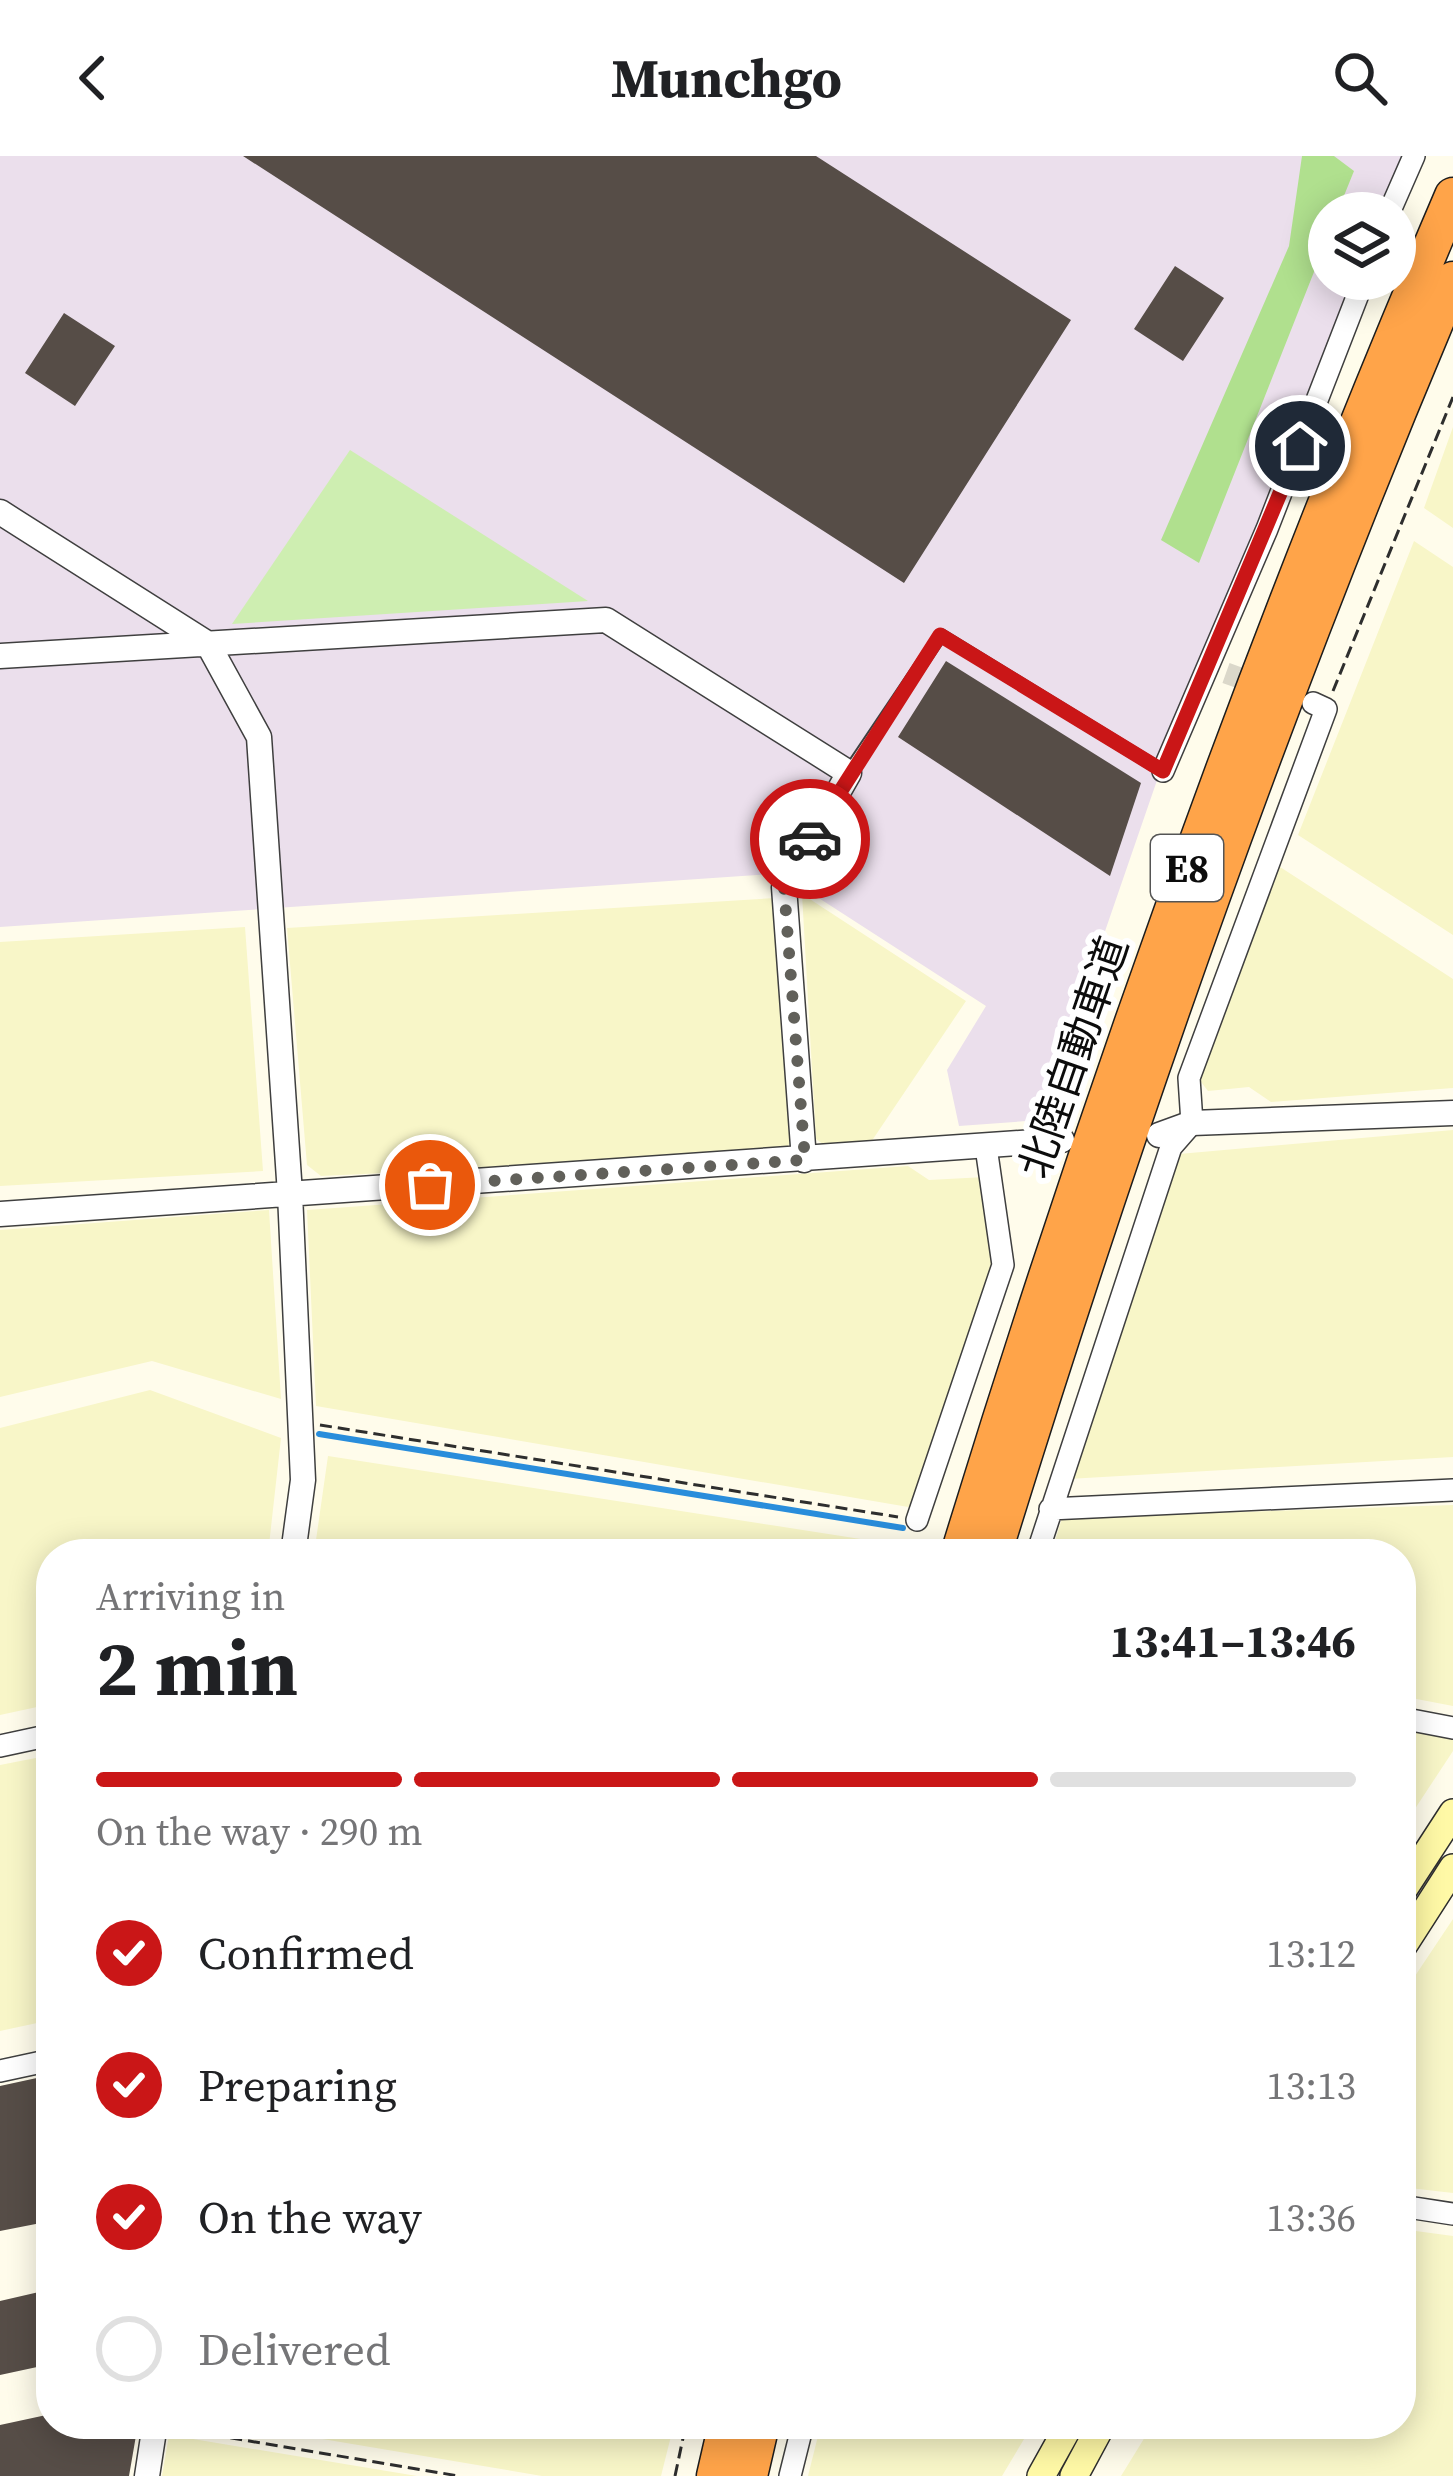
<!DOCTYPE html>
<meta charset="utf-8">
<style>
body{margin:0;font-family:"Source Serif 4","Noto Sans JP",serif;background:#f6f6f6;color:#202124;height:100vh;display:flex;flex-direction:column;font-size:45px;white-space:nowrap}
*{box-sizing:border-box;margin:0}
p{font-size:39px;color:#757577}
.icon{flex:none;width:66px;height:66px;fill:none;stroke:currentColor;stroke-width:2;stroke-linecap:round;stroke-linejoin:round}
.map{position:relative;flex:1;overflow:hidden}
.sheet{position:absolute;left:36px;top:1383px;width:1380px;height:900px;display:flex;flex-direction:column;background:#fff;border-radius:48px;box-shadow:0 6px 30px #0003}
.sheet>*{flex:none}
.controls{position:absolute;left:1308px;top:36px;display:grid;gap:24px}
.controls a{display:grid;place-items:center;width:108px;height:108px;border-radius:50%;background:#fff;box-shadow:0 6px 30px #0003;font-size:60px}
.pin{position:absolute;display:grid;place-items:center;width:102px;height:102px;color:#fff;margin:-51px;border:6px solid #fff;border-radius:50%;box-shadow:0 3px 12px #0007}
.courier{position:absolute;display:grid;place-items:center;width:120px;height:120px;margin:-60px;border:9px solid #ca1617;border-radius:50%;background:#fff;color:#222;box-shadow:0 3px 15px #0007}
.head em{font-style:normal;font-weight:700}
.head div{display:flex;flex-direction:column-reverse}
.head{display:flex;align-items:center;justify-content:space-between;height:204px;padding:0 60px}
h1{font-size:78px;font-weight:700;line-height:90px}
.bar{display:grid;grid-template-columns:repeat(4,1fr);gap:18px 12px;align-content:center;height:144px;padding:0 60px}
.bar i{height:15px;border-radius:9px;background:#e0e0e0}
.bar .active{background:#ca1617}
.bar p{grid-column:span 4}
ol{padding:0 60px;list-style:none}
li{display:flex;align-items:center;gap:36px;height:132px}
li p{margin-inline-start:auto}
li .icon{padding:12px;border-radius:50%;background:#ca1617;color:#fff;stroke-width:4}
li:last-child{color:#757577}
li i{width:66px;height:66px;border:6px solid #e0e0e0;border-radius:50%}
header{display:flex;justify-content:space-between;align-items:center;height:156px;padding:0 60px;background:#fff;font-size:54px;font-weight:700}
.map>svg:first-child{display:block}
.industrial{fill:#ebdfec}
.farmland{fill:#f8f6c8}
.green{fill:#ceeeb1}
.forest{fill:#b0e08e}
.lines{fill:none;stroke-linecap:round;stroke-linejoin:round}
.stream{stroke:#298ddb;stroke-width:6}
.building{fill:#564d47}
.minor-tunnel{stroke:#dbd8ca;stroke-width:21;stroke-dasharray:21 10;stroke-linecap:butt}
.service-casing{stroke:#3f3f3f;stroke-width:14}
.minor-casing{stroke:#3f3f3f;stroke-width:24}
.tertiary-casing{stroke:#3f3f3f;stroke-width:27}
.secondary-casing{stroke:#2e2e2e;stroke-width:30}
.motorway-casing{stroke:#1d1d1d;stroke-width:39}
.path{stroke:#2e2e2e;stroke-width:3;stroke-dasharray:12 6;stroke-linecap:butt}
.service{stroke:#fff;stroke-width:10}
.minor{stroke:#fff;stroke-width:21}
.tertiary{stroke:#fff;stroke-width:24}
.secondary{stroke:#fff9a6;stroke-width:27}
.motorway{stroke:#ffa449;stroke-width:36}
.done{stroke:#61605a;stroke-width:12;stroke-dasharray:0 21.6}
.route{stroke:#ca1617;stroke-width:15}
.labels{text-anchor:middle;stroke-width:12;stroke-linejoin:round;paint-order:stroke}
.shield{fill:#fff;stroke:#555;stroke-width:3}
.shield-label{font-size:39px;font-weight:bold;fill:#0c0c0c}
.street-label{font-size:42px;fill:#0c0c0c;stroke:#fff}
</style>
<header><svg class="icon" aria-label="back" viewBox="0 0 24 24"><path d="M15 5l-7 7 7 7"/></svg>Munchgo<svg class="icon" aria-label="search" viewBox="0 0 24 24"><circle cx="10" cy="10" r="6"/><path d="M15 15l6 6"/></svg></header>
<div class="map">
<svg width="1453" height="2320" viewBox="0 0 1453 2320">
<rect width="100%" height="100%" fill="#fffceb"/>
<path class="industrial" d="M 0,0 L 1407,0 L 1384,57 L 1329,57 L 1329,123 L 1358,123 L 1164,604 L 1040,964 L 959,970 L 947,914 L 986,850 L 797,728 L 771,718 L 0,771 Z"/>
<path class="farmland" d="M 1453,271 L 1453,372 L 1424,352 Z
M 1414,385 L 1453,411 L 1453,779 L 1298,679 Z
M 1277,709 L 1453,823 L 1453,932 L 1271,946 L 1249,931 L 1208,935 L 1198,922 Z
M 802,738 L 966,845 L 867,992 L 831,994 L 816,983 Z
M 775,742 L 798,976 L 782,998 L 321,1020 L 307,1009 L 287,772 Z
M 245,771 L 263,1015 L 0,1030 L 0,786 Z
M 1453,974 L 1453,1301 L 1068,1323 L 1179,998 Z
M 908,1010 L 929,1024 L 985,1021 L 994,1104 L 920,1353 L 316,1250 L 307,1054 Z
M 269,1054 L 281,1243 L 152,1205 L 0,1241 L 0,1074 Z
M 150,1234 L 281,1282 L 268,1398 L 51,1398 L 51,1548 L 0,1559 L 0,1272 Z
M 328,1300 L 899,1389 L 897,1398 L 314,1398 Z
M 1453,1349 L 1453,1550 L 1401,1540 L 1401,1398 L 1051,1398 L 1062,1362 Z
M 1401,1573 L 1453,1581 L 1453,1595 L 1401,1674 Z
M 51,1599 L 51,1864 L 0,1875 L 0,1609 Z
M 1453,1763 L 1453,2037 L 1401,2031 L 1401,1841 Z
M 1401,2073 L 1453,2080 L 1453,2320 L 1121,2320 L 1153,2268 L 1401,2268 Z
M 234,2268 L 674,2268 L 661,2320 L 542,2320 Z
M 821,2268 L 1033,2268 L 1002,2320 L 808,2320 Z
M 169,2279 L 417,2320 L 162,2320 Z"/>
<path class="green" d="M 350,294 L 588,445 L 232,468 Z"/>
<path class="forest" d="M 1302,0 L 1334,0 L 1354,15 L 1337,57 L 1329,57 L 1329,78 L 1199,407 L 1161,384 L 1289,90 Z"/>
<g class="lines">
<path class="stream" d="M 319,1278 L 903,1372"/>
</g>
<path class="building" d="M 243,0 L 816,0 L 1071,164 L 904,427 Z
M 1175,110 L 1224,142 L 1183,205 L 1134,173 Z
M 64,157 L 115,190 L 75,250 L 25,217 Z
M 946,505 L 1141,627 L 1110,720 L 898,581 Z
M 46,1920 L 51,1947 L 51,2065 L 0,2075 L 0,1930 Z
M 39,2136 L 51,2184 L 51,2208 L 0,2219 L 0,2145 Z
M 51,2258 L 51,2268 L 138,2268 L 129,2320 L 0,2320 L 0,2269 Z"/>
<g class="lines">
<path class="minor-tunnel" d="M 1226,517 L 1265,531"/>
<defs>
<path id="service" d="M 850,614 L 941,479 L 1163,615"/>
<path id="minor" d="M 1389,57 L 1414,0
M 1163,615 L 1267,373 L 1364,123
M 1050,1353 L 1453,1334
M 917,1364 L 1003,1109 L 986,991
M 1037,1398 L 1171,991 L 1192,967 L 1189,922 L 1326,553 L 1313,547
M 1401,1562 L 1453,1572
M 0,1590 L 51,1579
M 0,1915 L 51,1904
M 1401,2050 L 1453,2058
M 790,2320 L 803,2268"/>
<path id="tertiary" d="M 0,356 L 208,488 L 259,581 L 290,1038 L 303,1324 L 293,1398
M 0,500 L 606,464 L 849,617 L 784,731 L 804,1004
M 1159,979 L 1192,967 L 1453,957
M 0,1058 L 1062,984
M 147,2320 L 155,2268"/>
<path id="secondary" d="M 1401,1737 L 1453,1657
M 1401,1793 L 1453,1712
M 1041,2320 L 1070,2268
M 1074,2320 L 1102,2268"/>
<path id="motorway" d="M 959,1398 C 1100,937 1263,484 1453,40
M 993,1398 C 1126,966 1276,539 1453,124
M 715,2320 L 727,2268
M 749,2320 L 761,2268"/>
</defs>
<use href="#service" class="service-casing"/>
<use href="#minor" class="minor-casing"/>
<use href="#tertiary" class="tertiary-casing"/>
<use href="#secondary" class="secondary-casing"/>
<use href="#motorway" class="motorway-casing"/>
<path class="path" d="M 1333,535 L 1453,241
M 320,1269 L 898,1361
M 910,1398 L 913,1383
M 177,2273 L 459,2320
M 675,2320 L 686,2268"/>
<use href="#service" class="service"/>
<use href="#minor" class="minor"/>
<use href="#tertiary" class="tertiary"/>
<use href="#secondary" class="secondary"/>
<use href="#motorway" class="motorway"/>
</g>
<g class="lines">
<path class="done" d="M 430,1029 L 805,1004 L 784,731 L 810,683"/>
<path class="route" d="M 810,683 L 940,479 L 1163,615 L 1300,290"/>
</g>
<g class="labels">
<rect class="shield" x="1151" y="679" width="72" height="66" rx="9"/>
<g class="shield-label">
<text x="1187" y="726">E8</text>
</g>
<g class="street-label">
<text transform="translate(1073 901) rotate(-71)" y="15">北陸自動車道</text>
</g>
</g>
</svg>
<div class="controls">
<a><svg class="icon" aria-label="layers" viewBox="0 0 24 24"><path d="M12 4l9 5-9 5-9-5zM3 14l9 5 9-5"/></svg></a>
</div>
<div class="pin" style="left:430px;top:1029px;background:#ea580c"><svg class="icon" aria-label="bag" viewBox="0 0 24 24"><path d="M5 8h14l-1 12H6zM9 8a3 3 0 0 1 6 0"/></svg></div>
<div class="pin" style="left:1300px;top:290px;background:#1f2937"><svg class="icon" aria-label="home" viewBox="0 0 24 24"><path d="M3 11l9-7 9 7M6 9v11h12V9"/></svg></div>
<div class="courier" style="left:810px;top:683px"><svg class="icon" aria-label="car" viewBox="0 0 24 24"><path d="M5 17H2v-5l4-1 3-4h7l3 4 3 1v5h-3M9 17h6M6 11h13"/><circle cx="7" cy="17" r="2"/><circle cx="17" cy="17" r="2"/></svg></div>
<section class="sheet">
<div class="head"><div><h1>2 min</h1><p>Arriving in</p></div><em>13:41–13:46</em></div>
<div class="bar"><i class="active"></i><i class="active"></i><i class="active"></i><i></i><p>On the way · 290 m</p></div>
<ol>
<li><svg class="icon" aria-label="check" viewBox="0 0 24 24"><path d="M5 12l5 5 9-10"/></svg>Confirmed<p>13:12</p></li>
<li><svg class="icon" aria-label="check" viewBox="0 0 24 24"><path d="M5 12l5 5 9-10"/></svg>Preparing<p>13:13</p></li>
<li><svg class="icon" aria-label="check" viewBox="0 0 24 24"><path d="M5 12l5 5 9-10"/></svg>On the way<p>13:36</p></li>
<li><i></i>Delivered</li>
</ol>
</section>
</div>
